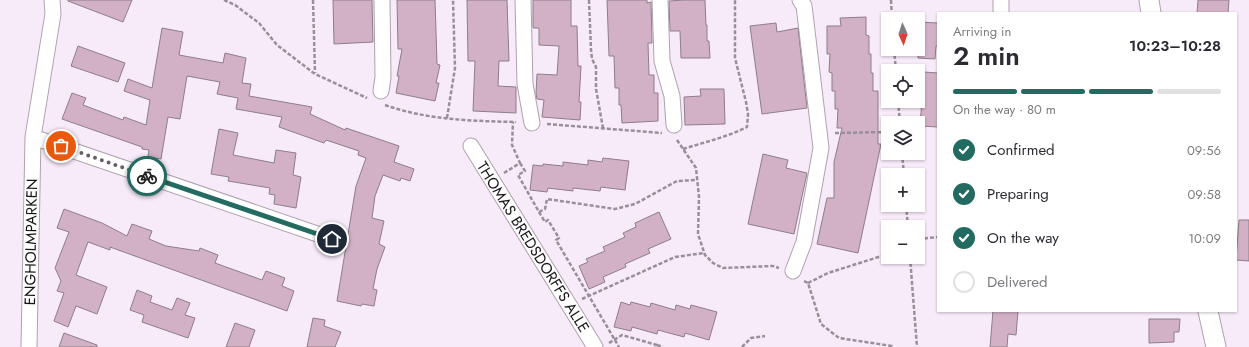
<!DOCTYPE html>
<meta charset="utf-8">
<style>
body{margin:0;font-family:Jost,sans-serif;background:#f7f7f7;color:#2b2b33;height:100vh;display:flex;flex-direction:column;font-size:15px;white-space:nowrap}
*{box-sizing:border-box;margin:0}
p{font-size:13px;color:#7c7c81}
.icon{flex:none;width:22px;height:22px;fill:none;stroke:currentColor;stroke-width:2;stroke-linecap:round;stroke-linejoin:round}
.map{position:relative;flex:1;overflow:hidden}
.drawer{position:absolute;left:937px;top:12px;width:300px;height:300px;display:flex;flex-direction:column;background:#fff;border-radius:0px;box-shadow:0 1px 3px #0004}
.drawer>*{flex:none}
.needle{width:26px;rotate:177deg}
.controls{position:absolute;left:881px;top:12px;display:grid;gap:8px}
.controls a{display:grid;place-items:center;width:44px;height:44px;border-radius:0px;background:#fff;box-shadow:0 1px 3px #0004;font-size:20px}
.pin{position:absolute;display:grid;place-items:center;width:34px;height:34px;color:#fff;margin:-17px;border:2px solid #fff;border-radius:50%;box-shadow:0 1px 4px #0007}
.courier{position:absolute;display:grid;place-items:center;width:40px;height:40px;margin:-20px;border:3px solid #236a60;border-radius:50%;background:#fff;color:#222;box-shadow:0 1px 5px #0007}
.headline em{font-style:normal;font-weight:600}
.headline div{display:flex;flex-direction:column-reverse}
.headline{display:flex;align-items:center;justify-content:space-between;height:68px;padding:0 16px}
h1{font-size:26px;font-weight:600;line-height:30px}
.bar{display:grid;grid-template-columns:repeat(4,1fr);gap:6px 4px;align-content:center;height:48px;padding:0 16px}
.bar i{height:5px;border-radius:3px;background:#e1e1e2}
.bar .current{background:#236a60}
.bar p{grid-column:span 4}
ol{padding:0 16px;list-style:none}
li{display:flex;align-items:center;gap:12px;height:44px}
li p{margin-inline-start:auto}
li .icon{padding:4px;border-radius:50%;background:#236a60;color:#fff;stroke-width:4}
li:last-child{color:#7c7c81}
li i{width:22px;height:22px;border:2px solid #e1e1e2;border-radius:50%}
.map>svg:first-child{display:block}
.building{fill:#d2b1c6;stroke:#8d7e87}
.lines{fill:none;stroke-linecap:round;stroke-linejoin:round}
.minor-casing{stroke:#aea2ae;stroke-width:17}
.tertiary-casing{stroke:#aea2ae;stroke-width:21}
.path{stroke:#988f99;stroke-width:2.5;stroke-dasharray:4 2;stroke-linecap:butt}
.minor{stroke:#fff;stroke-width:15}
.tertiary{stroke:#fff;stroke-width:19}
.done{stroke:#665f67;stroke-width:4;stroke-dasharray:0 7.2}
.route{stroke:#236a60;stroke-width:5}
.labels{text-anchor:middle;stroke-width:3;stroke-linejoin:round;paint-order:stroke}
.street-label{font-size:15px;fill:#181418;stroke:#fdfdfd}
</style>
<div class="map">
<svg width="1249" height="347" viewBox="0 0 1249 347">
<rect width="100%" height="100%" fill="#f8ebf9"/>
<path class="building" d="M 68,0 L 132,0 L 123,22 L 68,1 Z
M 333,0 L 372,0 L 373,42 L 334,44 Z
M 397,0 L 435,0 L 437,64 L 440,65 L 436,83 L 439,83 L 435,101 L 396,93 L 399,76 L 397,76 L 402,49 L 398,49 Z
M 467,0 L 507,0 L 509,61 L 499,61 L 498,86 L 516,87 L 516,113 L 473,111 L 475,61 L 468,61 Z
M 533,0 L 571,0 L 571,26 L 577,26 L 578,66 L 581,66 L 579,102 L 581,102 L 580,120 L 542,117 L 544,100 L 537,99 L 536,94 L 537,74 L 557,75 L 559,46 L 539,45 L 539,28 L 533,28 Z
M 607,0 L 647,0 L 647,3 L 651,2 L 652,43 L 648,43 L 649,75 L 654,75 L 654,93 L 658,93 L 658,121 L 622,123 L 621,105 L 619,105 L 619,88 L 615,88 L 614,56 L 609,56 Z
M 684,0 L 705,0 L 706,25 L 707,25 L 707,41 L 709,41 L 710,58 L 681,58 L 680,31 L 670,31 L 669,1 Z
M 1198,0 L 1229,0 L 1228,13 L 1197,13 Z
M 866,17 L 866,35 L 869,36 L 869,54 L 871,54 L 871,73 L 873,73 L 873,91 L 878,91 L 878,144 L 881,144 L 858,253 L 817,244 L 827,198 L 834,198 L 834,162 L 842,128 L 837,128 L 838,109 L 835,109 L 835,91 L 832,91 L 832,73 L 829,72 L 830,54 L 827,54 L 827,26 L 841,26 L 840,18 Z
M 918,22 L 938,23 L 938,46 L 936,46 L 935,59 L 918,58 Z
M 776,23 L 777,32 L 798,28 L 807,108 L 762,114 L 750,26 Z
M 162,28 L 183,32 L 179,55 L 223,63 L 225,53 L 246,58 L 242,83 L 251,84 L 249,96 L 312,107 L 310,114 L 345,130 L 346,128 L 399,146 L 394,162 L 414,169 L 410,181 L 401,178 L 400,181 L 383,175 L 375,196 L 372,218 L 384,221 L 379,244 L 385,247 L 377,269 L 373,289 L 377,290 L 374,306 L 362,304 L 361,306 L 337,301 L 356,186 L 366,158 L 358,155 L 359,151 L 326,140 L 324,143 L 279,127 L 282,117 L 236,109 L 238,98 L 217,94 L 220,82 L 187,76 L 180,119 L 168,117 L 161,159 L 148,157 L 149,150 L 142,149 L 142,147 L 62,119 L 72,93 L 86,98 L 83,105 L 123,120 L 124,117 L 146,125 L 150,100 L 124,91 L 128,79 L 152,88 Z
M 78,46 L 125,63 L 118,82 L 71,66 Z
M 924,72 L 938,73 L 938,127 L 920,126 Z
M 700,89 L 724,89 L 725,124 L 685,125 L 684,97 L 701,96 Z
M 219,129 L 238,133 L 233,155 L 274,163 L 276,150 L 296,153 L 293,175 L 301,177 L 296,208 L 274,204 L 275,195 L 269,194 L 270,188 L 228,181 L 229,177 L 211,174 Z
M 763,154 L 788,160 L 786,168 L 807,173 L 794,234 L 748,224 Z
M 603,158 L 629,161 L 625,190 L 601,187 L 600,191 L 573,188 L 573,191 L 548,188 L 547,192 L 530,190 L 533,165 L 543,166 L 543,164 L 563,166 L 563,162 L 588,165 L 588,160 L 602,162 Z
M 64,209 L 102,223 L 127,236 L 132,224 L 152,231 L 149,239 L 166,246 L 199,251 L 200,248 L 218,255 L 215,263 L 262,280 L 266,271 L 285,278 L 282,286 L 294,291 L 287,311 L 110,247 L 110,250 L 88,242 L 76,275 L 107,287 L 97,314 L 76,306 L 68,327 L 54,321 L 64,293 L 57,291 L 61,281 L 55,268 L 69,232 L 57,228 Z
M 659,212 L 671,239 L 648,249 L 650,253 L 625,264 L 626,267 L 603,277 L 605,282 L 589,289 L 579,266 L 588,262 L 586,259 L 605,251 L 603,247 L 625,237 L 623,233 L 636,227 L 635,223 Z
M 1239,220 L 1249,220 L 1249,261 L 1236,260 Z
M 137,290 L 152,296 L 150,302 L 172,310 L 177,298 L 190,303 L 185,315 L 195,318 L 188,338 L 142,322 L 144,315 L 130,310 Z
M 621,302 L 630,305 L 631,302 L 650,307 L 651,303 L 675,310 L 676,305 L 690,309 L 691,305 L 717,312 L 709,340 L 685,333 L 684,337 L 658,330 L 657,334 L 632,327 L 631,331 L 614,327 Z
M 993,311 L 1018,311 L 1016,335 L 1008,334 L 1007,347 L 990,347 Z
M 313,318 L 325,320 L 324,326 L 341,332 L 335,347 L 307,347 Z
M 1149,319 L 1180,319 L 1179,332 L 1174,332 L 1174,342 L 1149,343 Z
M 235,323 L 255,330 L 249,347 L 226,347 Z
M 64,333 L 97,345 L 97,347 L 59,347 Z"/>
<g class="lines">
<defs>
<path id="minor" d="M 523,0 L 525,84 L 532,123
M 660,0 L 662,61 L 672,96 L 674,125
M 1001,13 L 1001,0
M 381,91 L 383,77 L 382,0
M 33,137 L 332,239
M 471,146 L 595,347
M 793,271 L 804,242 L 821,148 L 805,14 L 804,6 L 800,0
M 29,347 L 33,137 L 53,14 L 52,0"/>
<path id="tertiary" d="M 1149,0 L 1151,13
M 1208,311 L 1216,347"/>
</defs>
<use href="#minor" class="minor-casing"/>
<use href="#tertiary" class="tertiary-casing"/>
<path class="path" d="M 224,0 L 235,5 L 259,23 L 277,45 L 315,74 L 367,98
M 313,0 L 315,73
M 589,0 L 591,50 L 592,59 L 596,67 L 596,89 L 603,128
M 891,0 L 892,19
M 894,49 L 896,71
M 898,101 L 900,123
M 385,105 C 427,120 472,121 516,122
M 447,118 L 455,68 L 453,0
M 547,124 L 662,133
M 835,133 L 888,132
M 677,140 L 696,168 L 699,197 L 698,234 L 705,255 L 713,263 L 723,268 L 773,266 L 779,268
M 683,149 C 705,142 727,137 747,127 L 748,114 L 746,102 L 735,58 L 735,0
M 902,153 L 904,175
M 520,163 L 525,171 L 518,175 L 539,212 L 545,209 L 547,199 L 615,209 L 635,204 L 677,181 L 697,180
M 504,173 L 520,163 L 512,145 L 513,122
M 906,205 L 908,227
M 539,212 L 545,222 L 548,220 L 559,238 L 556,240 L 619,347
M 918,239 L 938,237
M 910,257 L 917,347
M 804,281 L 808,283 L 821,324 L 839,338 L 892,346 L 893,347
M 808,283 L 828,273 L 888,254
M 582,299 L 675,257 L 704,253
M 609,343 L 622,335 L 657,345 L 655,347
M 657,345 L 663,347
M 742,347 L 751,338 L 765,336"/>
<use href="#minor" class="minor"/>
<use href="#tertiary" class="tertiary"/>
</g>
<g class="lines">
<path class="done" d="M 61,146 L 147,176"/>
<path class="route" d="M 147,176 L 332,239"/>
</g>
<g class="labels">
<g class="street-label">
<text transform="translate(31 242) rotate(-89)" y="5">ENGHOLMPARKEN</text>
<text transform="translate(533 247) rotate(58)" y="5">THOMAS BREDSDORFFS ALLE</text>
</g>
</g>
</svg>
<div class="controls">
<a><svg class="needle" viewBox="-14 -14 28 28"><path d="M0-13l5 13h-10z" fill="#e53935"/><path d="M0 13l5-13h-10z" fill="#7c7c81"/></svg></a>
<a><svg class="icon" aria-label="locate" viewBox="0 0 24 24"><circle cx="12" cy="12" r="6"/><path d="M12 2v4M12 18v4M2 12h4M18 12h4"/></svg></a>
<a><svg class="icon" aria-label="layers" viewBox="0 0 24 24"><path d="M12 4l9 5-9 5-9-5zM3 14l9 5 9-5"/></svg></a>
<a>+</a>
<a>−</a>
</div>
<div class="pin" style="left:61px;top:146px;background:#ea580c"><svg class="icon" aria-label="bag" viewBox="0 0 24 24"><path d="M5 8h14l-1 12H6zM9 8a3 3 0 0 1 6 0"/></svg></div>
<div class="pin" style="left:332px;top:239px;background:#1f2937"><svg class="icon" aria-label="home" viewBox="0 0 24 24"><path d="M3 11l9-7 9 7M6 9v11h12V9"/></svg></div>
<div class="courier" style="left:147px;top:176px"><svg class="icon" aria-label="bike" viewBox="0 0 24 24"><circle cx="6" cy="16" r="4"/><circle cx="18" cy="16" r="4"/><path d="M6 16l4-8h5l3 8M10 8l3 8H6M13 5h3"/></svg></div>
<section class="drawer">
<div class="headline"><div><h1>2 min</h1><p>Arriving in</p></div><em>10:23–10:28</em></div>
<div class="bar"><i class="current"></i><i class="current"></i><i class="current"></i><i></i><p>On the way · 80 m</p></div>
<ol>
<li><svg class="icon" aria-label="check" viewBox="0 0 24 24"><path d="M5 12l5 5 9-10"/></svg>Confirmed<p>09:56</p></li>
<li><svg class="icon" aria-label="check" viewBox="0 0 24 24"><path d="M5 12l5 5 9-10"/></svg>Preparing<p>09:58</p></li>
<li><svg class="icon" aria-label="check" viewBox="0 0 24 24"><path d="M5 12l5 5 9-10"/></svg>On the way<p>10:09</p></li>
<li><i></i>Delivered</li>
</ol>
</section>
</div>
